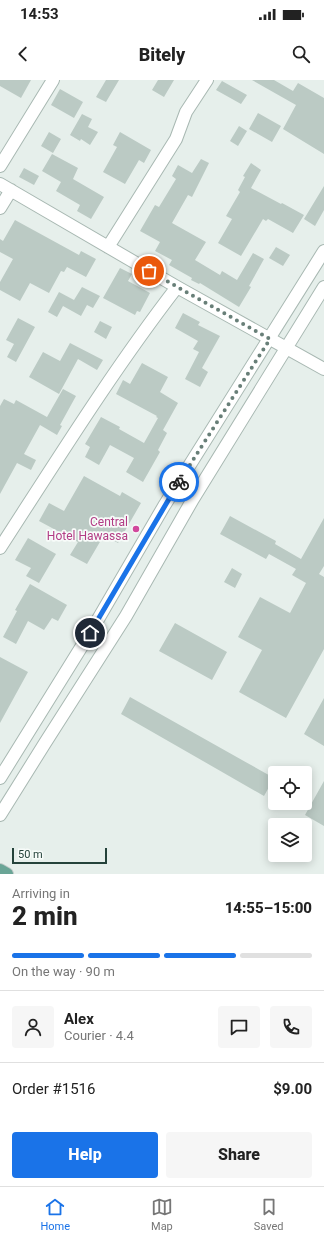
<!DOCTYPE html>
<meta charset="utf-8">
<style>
body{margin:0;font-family:Roboto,sans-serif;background:#f6f6f6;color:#222;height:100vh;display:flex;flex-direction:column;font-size:15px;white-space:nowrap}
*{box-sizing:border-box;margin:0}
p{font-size:13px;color:#767676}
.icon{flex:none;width:22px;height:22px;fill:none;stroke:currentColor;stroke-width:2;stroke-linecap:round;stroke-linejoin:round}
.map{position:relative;height:794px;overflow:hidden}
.sheet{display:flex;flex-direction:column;background:#fff;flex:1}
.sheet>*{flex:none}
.controls{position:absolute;left:268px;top:686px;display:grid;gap:8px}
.controls a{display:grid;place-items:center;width:44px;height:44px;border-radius:4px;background:#fff;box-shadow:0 2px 10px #0003;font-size:20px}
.scale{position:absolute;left:12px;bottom:10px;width:95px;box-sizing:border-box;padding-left:4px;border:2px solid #24423a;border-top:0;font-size:11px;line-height:14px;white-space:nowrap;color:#24423a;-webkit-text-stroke:3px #f7fbf9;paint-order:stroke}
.pin{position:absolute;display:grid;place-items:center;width:34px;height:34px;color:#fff;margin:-17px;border:2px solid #fff;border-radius:50%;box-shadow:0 1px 4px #0007}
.courier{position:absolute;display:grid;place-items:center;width:40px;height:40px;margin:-20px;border:3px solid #1a73e8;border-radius:50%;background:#fff;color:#222;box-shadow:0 1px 5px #0007}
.head em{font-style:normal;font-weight:800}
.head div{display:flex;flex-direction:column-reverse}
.head{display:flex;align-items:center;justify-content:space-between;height:68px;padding:0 12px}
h1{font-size:26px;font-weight:800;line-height:30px}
.bar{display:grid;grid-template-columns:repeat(4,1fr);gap:6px 4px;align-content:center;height:48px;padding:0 12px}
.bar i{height:5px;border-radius:3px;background:#e0e0e0}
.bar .selected{background:#1a73e8}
.bar p{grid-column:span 4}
.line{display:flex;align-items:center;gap:10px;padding:0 12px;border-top:1px solid #e0e0e0}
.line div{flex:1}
.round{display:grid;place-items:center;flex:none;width:42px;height:42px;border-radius:4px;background:#f6f6f6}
.action{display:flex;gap:8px;margin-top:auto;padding:8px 12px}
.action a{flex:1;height:46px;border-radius:4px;background:#1a73e8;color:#fff;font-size:16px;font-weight:800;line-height:46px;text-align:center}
.action a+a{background:#f6f6f6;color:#222}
.status{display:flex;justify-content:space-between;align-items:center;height:28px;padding:0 20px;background:#fff;direction:ltr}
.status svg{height:11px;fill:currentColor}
header{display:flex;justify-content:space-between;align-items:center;height:52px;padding:0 12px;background:#fff;font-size:18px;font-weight:800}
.dock{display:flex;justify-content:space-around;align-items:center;height:56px;border-top:1px solid #e0e0e0;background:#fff;font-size:11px;color:#767676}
.dock a{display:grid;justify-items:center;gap:2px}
.dock .selected{color:#1a73e8}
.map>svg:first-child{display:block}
.building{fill:#bbcac4}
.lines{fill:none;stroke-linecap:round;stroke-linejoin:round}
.minor-casing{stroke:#a8b8b2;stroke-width:14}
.major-casing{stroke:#c2cac8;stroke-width:14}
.minor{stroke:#fff;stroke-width:12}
.major{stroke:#6aa596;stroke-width:12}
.done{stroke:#687f78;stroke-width:4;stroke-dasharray:0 7.2}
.route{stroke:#1a73e8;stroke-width:5}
.hotel-dot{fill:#d1479c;stroke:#f7fbf9;stroke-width:1.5}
.labels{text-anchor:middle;stroke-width:3.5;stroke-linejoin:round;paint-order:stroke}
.hotel-label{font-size:12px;fill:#b23c85;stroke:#f7fbf9;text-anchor:end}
</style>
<div class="status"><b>14:53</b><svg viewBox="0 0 49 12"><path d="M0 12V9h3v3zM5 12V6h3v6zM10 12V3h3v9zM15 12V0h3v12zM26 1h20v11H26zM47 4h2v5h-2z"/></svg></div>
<header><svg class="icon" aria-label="back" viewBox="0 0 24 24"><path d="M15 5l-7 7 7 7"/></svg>Bitely<svg class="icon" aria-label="search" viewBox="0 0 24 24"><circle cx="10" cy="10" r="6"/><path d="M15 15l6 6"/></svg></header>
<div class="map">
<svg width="324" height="794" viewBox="0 0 324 794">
<rect width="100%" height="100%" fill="#e6efeb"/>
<path class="building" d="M 0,0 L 31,0 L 21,18 L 0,6 Z
M 106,0 L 119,0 L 106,22 L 96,17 Z
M 158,0 L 174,0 L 164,17 L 152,10 Z
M 252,0 L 274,0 L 293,11 L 298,3 L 324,18 L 324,74 L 283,49 L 296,25 Z
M 222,1 L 247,15 L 241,24 L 216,10 Z
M 60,9 L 83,22 L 74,38 L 51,25 Z
M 258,33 L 281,46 L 272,62 L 249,49 Z
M 82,34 L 92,39 L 88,47 L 98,52 L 90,65 L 81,59 L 80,61 L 70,55 Z
M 239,46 L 247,51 L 238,66 L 230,61 Z
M 49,52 L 61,59 L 53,73 L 41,66 Z
M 120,52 L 151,70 L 144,83 L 139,80 L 125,104 L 103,92 L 117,67 L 113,65 Z
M 52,74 L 78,88 L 73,99 L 104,117 L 91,139 L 77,131 L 80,125 L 56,111 L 61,102 L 42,91 Z
M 201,79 L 209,83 L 192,117 L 188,115 L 172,143 L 206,162 L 195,180 L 220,195 L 222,191 L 237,200 L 253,173 L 264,179 L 249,206 L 251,207 L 239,227 L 200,203 L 199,204 L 191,200 L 192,198 L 169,185 L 172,180 L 155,171 L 160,162 L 140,151 L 155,125 L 159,127 L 176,99 L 172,96 L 178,85 L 192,93 Z
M 251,83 L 261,90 L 251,108 L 281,124 L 282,123 L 304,135 L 293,153 L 268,139 L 266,141 L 263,139 L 241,176 L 218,163 L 232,139 L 226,136 L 240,112 L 238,110 L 245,97 L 243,96 Z
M 24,88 L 39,96 L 34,105 L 19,97 Z
M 324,106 L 324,130 L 315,146 L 304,139 Z
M 15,140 L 79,175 L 81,171 L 96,179 L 86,197 L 67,187 L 64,192 L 61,191 L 49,213 L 30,203 L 20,221 L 0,210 L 0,202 L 13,179 L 0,172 L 0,159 L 3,161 Z
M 276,167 L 290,175 L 283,186 L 269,178 Z
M 120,188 L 132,194 L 128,201 L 150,213 L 140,232 L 137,231 L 135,235 L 103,218 Z
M 82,207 L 100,216 L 93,228 L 87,225 L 81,236 L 63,226 L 57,237 L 48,232 L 59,212 L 74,220 Z
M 183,233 L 200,242 L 198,245 L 220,256 L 202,288 L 208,292 L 200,307 L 185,299 L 199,272 L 193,269 L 198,261 L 175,248 Z
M 18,238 L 35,247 L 16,282 L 7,277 L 14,264 L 6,260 Z
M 100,241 L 112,247 L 106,259 L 94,252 Z
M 70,263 L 103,280 L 97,290 L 78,279 L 59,314 L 29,297 L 43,272 L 60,281 Z
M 142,283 L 168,297 L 160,312 L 178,323 L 163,350 L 167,353 L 158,370 L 160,372 L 143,402 L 126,392 L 134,378 L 110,365 L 99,385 L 85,377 L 90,367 L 85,364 L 101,337 L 120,347 L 119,349 L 144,363 L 158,338 L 156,337 L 157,336 L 116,314 L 123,300 L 130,304 Z
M 63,309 L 76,316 L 60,345 L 62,346 L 57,355 L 40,345 L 24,374 L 36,380 L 31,390 L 17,383 L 0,414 L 0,326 L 4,319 L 14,324 L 16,320 L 47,337 Z
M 84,396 L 120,416 L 122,412 L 141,423 L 118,463 L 104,455 L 87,484 L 70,475 L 78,462 L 39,441 L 49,423 L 64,431 Z
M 230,436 L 276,461 L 275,464 L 301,479 L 324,438 L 324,486 L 319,494 L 324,497 L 324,569 L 286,638 L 239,612 L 262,570 L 238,557 L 260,517 L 290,533 L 306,503 L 292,495 L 296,489 L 269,474 L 266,479 L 220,454 Z
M 28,458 L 56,474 L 39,503 L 26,496 L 31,488 L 15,480 Z
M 232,488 L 242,494 L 235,508 L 224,502 Z
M 30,504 L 67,525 L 58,541 L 52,538 L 44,550 L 28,541 L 16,564 L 3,557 L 17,531 L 15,530 Z
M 175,543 L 227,572 L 212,600 L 159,571 Z
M 0,577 L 28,592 L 0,643 Z
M 130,617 L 274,698 L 264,716 L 121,634 Z
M 324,618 L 324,666 L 304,654 Z
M 324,701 L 324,746 L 305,735 Z"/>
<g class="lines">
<defs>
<path id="minor" d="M 0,86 L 53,0
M 0,104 L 177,207 L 324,289
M 0,128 L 11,110
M 108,167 L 176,59 L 186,32 L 207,0
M 0,468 C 57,380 113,290 177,207
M 0,698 L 90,553 L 164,426 L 324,171
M 0,735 L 45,663 L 126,536 L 193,419 L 324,207"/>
<path id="major" d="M 0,790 L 7,794"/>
</defs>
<use href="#minor" class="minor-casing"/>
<use href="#major" class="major-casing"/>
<use href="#minor" class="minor"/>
<use href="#major" class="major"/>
</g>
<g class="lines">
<path class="done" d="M 149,191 L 270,259 L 179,402"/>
<path class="route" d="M 90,553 L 179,402"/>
</g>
<circle class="hotel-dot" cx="136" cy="449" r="4"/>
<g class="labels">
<g class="hotel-label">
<text x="128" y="446">Central<tspan x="128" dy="14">Hotel Hawassa</tspan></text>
</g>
</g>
</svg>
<div class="controls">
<a><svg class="icon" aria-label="locate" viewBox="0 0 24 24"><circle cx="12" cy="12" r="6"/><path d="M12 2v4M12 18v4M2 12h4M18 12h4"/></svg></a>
<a><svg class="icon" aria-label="layers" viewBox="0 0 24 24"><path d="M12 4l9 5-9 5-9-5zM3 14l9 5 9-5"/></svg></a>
</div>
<div class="scale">50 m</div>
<div class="pin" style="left:149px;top:191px;background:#ea580c"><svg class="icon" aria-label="bag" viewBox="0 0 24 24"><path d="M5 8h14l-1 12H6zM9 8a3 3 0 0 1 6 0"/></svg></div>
<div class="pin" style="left:90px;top:553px;background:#1f2937"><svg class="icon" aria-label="home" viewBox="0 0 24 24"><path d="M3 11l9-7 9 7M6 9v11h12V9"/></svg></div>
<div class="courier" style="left:179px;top:402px"><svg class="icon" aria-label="bike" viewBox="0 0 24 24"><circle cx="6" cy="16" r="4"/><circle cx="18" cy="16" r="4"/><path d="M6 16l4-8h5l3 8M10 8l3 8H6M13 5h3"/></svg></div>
</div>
<section class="sheet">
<div class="head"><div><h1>2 min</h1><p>Arriving in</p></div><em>14:55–15:00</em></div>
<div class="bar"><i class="selected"></i><i class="selected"></i><i class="selected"></i><i></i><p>On the way · 90 m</p></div>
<div class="line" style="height:72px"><a class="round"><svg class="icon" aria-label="person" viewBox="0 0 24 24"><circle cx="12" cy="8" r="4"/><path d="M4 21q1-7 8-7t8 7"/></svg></a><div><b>Alex</b><p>Courier · 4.4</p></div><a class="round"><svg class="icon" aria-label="chat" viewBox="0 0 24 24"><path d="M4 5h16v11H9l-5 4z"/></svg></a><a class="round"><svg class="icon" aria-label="phone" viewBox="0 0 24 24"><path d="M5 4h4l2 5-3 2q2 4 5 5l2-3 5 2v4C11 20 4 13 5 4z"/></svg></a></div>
<div class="line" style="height:52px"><div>Order #1516</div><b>$9.00</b></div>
<div class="action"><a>Help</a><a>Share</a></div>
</section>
<nav class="dock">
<a class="selected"><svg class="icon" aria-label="home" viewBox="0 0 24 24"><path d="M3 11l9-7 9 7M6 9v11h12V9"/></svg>Home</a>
<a><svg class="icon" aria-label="map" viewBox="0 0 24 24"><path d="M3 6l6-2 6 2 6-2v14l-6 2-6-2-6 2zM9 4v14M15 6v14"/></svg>Map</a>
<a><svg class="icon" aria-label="saved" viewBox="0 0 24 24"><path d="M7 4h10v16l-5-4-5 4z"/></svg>Saved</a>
</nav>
